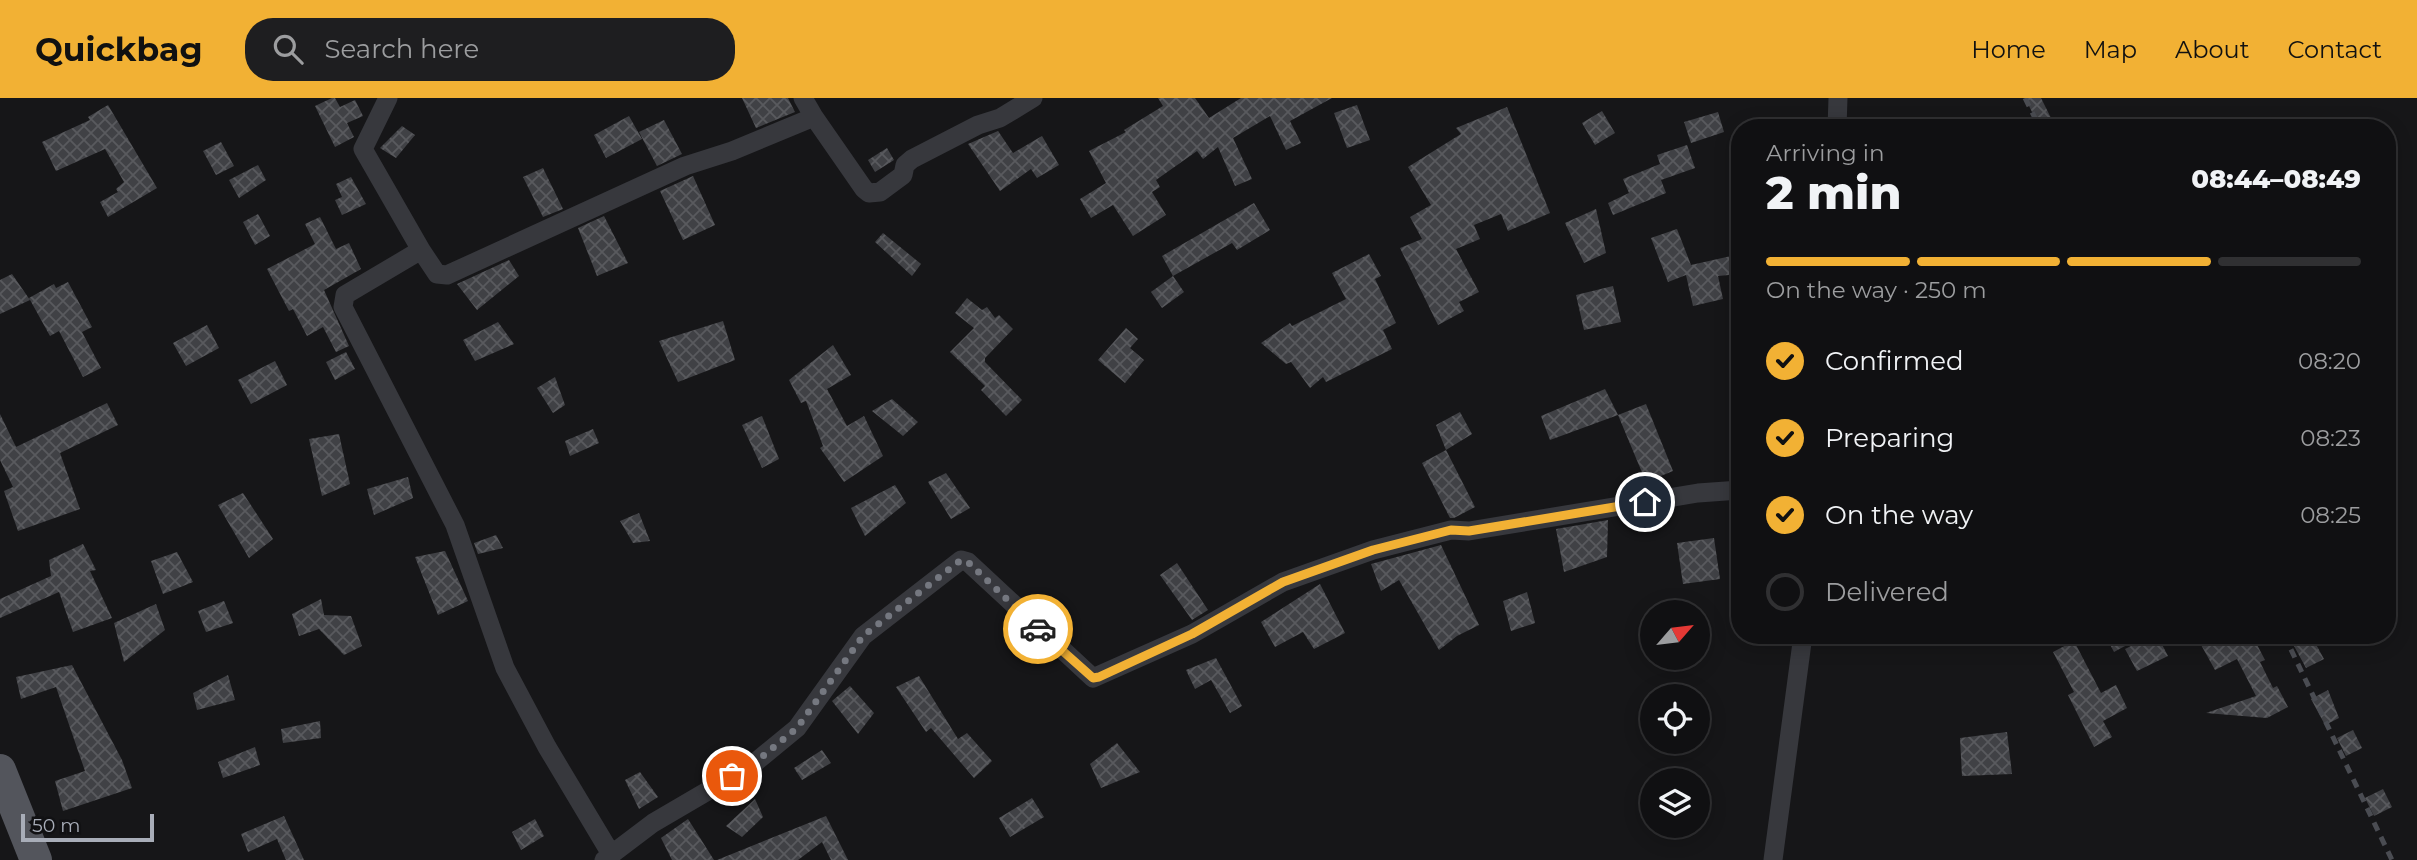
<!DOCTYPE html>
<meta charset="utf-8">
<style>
body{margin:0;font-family:Montserrat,sans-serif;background:#1e1e20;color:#f1f3f6;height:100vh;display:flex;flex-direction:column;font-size:26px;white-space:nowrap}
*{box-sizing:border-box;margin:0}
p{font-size:23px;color:#9c9d9f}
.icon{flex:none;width:38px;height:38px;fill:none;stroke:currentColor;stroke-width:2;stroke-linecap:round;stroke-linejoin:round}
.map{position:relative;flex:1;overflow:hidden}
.panel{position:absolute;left:1731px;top:21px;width:665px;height:525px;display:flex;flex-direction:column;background:#101012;border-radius:28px;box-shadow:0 4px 18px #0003,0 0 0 2px #303032}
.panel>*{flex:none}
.needle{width:46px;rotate:62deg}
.fabs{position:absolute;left:1640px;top:502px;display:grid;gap:14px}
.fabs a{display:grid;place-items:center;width:70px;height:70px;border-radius:50%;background:#101012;box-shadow:0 4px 18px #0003,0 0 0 2px #303032;font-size:35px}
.scale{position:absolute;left:21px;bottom:18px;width:133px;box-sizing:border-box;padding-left:7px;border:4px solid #a8adb8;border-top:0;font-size:19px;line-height:24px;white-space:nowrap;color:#a8adb8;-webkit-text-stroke:5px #111113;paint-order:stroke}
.pin{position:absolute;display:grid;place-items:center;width:60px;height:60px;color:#fff;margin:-30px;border:4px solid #fff;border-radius:50%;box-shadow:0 2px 7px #0007}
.courier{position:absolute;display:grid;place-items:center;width:70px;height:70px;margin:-35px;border:5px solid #f2b134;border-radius:50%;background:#fff;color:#222;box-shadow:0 2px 9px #0007}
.head em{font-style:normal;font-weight:800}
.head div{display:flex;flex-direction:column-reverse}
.head{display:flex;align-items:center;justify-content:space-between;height:119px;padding:0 35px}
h1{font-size:46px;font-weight:800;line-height:52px}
.bar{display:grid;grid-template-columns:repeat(4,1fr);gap:10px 7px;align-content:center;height:84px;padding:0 35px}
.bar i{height:9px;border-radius:5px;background:#303032}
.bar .on{background:#f2b134}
.bar p{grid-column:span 4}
ol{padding:0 35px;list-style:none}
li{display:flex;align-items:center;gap:21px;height:77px}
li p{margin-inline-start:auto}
li .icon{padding:7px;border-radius:50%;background:#f2b134;color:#111;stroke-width:4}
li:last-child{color:#9c9d9f}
li i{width:38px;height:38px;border:4px solid #303032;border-radius:50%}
header{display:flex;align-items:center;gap:42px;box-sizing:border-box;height:98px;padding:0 35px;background:#f2b134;color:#111}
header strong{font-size:33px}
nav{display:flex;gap:38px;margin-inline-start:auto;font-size:24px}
.search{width:490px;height:63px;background:#1e1e20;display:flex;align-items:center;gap:18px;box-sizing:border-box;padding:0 24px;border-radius:28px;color:#9c9d9f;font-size:26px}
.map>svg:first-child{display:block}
.building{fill:url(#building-cross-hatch)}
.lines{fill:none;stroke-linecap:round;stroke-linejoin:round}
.minor{stroke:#37383d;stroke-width:19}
.primary{stroke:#53555c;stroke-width:32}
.rail{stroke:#4a4c52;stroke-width:5;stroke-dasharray:9 7;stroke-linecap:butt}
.done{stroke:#757880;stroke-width:7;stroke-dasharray:0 12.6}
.route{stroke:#f2b134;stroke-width:9}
</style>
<header>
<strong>Quickbag</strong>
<div class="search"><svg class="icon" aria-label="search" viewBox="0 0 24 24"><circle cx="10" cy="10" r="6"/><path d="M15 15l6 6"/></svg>Search here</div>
<nav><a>Home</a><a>Map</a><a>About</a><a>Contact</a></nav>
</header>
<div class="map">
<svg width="2417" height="762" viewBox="0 0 2417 762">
<defs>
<pattern id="building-cross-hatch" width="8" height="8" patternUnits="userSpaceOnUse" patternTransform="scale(1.75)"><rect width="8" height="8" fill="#404145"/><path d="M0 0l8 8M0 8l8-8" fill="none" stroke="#595a5e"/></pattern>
</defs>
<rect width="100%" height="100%" fill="#161618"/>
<path class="building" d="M 332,0 L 335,0 L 340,9 L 355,2 L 363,18 L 347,25 L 354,39 L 335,49 L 315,8 Z
M 742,0 L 788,0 L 795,14 L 756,30 Z
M 1158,0 L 1195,0 L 1209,20 L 1241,0 L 1332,0 L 1290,23 L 1301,45 L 1286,52 L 1270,18 L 1233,40 L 1252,81 L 1235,88 L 1218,49 L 1203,61 L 1197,53 L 1156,82 L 1160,89 L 1152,94 L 1166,117 L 1133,138 L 1113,107 L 1091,120 L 1080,101 L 1106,85 L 1089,53 L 1126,34 L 1124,32 L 1163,8 Z
M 2025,0 L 2041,0 L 2056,30 L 2040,30 Z
M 108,7 L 157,90 L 108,119 L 100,104 L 118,94 L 116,91 L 124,84 L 105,51 L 56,73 L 42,44 L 90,22 L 88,19 Z
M 1357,7 L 1370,42 L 1347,50 L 1334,15 Z
M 1507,9 L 1550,115 L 1508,133 L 1501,116 L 1474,127 L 1480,141 L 1456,151 L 1479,194 L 1459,204 L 1464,213 L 1438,227 L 1400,150 L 1422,141 L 1410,119 L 1431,107 L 1408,69 L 1461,36 L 1456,30 Z
M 1602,13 L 1615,35 L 1595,47 L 1582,25 Z
M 1718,14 L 1724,34 L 1691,45 L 1684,24 Z
M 629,18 L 642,41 L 606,60 L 594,37 Z
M 664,22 L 682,56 L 657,68 L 639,34 Z
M 402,28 L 415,37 L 396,60 L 380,50 Z
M 998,33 L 1013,55 L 1042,38 L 1059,67 L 1037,80 L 1031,71 L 1000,93 L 968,46 Z
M 221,44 L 234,68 L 216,77 L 203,53 Z
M 1687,47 L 1695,70 L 1661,82 L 1666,95 L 1613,117 L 1608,105 L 1629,95 L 1623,81 L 1660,66 L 1657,57 Z
M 887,50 L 894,62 L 875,74 L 868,62 Z
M 258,67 L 266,82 L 239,100 L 229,82 Z
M 543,70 L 563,111 L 543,119 L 523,79 Z
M 693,78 L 715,127 L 683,142 L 660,93 Z
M 351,79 L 366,106 L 342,117 L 335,102 L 342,99 L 336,86 Z
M 1254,105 L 1270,132 L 1237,152 L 1232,145 L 1173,178 L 1162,158 Z
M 1596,111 L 1606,155 L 1584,165 L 1565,125 Z
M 258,116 L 270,138 L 255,147 L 243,124 Z
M 604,118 L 628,165 L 597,178 L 578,130 Z
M 320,119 L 336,151 L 349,145 L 361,171 L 324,192 L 349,248 L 336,254 L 323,229 L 307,238 L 293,211 L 289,213 L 267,171 L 315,146 L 305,126 Z
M 1677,131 L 1691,167 L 1740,156 L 1740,176 L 1718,178 L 1723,201 L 1693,208 L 1686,177 L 1668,184 L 1651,140 Z
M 883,135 L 921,166 L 912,178 L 875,144 Z
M 1369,156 L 1381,178 L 1375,181 L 1396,225 L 1383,232 L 1392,251 L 1326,284 L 1323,279 L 1310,290 L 1291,264 L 1286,266 L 1261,245 L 1290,225 L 1292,228 L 1346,201 L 1332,175 Z
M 509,162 L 519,178 L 477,212 L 457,186 Z
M 12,176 L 30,202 L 0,216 L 0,182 Z
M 1173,178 L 1184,194 L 1162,210 L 1151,194 Z
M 68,184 L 92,229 L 82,234 L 101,270 L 83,279 L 59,233 L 50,238 L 29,200 L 54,186 L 56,190 Z
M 1613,188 L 1621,224 L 1584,232 L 1576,197 Z
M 967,200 L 982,212 L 987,209 L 995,220 L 999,217 L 1013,231 L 985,260 L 985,264 L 1022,302 L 1006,318 L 981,292 L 985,288 L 950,254 L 974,230 L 955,215 Z
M 723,223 L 735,262 L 678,284 L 659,243 Z
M 498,224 L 514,246 L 475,263 L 463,242 Z
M 207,227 L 219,250 L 186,268 L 173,245 Z
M 1126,230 L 1138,241 L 1130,250 L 1144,262 L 1125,285 L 1098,262 Z
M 833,247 L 851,277 L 827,291 L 847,328 L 864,318 L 883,358 L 844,384 L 820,350 L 823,348 L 806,303 L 801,305 L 789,282 Z
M 346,254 L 355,271 L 335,282 L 326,264 Z
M 275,263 L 287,287 L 251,306 L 238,282 Z
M 555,279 L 565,307 L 553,315 L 537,290 Z
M 1605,291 L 1618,317 L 1550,342 L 1541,318 Z
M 892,301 L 918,324 L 903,338 L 872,313 Z
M 107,305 L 118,327 L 60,355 L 80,411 L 18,433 L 4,393 L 13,389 L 0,362 L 0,316 L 16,349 Z
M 1646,306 L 1673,373 L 1646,384 L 1618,317 Z
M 1460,314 L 1472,336 L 1446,352 L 1436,327 Z
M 762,318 L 779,361 L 762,370 L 742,327 Z
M 593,331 L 599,345 L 570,358 L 565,343 Z
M 339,336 L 350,386 L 322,398 L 309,341 Z
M 1446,352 L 1475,409 L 1454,420 L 1450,420 L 1422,365 Z
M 946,375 L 970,410 L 951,421 L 928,384 Z
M 408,379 L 413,400 L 374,417 L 367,391 Z
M 895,387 L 906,405 L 865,438 L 851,410 Z
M 243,395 L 273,441 L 249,460 L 218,407 Z
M 639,415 L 650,443 L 633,445 L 620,423 Z
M 1608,422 L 1607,459 L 1564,474 L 1556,431 Z
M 496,437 L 503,450 L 478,456 L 474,445 Z
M 1714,440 L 1720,481 L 1683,486 L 1677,445 Z
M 83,446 L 96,472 L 90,473 L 112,520 L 73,534 L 59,494 L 0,520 L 0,501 L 51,478 L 49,462 Z
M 1441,447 L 1479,527 L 1457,538 L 1439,552 L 1399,482 L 1381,493 L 1371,466 Z
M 445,453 L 468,503 L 438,517 L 415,459 Z
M 177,454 L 193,484 L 163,496 L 151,463 Z
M 1177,465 L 1208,512 L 1192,522 L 1160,477 Z
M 1320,486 L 1345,535 L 1314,551 L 1303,534 L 1275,549 L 1261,524 Z
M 1527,494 L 1535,525 L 1511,533 L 1503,503 Z
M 321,501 L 324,517 L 351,518 L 362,548 L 344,557 L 319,531 L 299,538 L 292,516 Z
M 224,503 L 233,525 L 206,534 L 198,513 Z
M 156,506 L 165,532 L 124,564 L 114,525 Z
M 2105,537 L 2145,537 L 2114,554 Z
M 2153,537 L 2157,537 L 2168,558 L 2137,573 L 2125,551 Z
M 2215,537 L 2252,537 L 2265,562 L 2260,564 L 2273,590 L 2277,588 L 2288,609 L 2267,620 L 2206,615 L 2256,598 L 2237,561 L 2215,572 L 2200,545 Z
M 2312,539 L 2324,561 L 2306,570 L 2294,548 Z
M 2074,543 L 2101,595 L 2116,587 L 2127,610 L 2103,623 L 2112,639 L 2094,649 L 2068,597 L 2074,594 L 2053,554 Z
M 1216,560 L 1242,608 L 1230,615 L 1211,582 L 1195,591 L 1186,572 Z
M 72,567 L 122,662 L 132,690 L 63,713 L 55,683 L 85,673 L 56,589 L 21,601 L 16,579 Z
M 228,577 L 235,602 L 197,612 L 193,595 Z
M 919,578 L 958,641 L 967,635 L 992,663 L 974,680 L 931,630 L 926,634 L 896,589 Z
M 850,588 L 874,615 L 858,636 L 832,603 Z
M 2328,592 L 2339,620 L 2325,627 L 2311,601 Z
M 320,623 L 321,640 L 283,645 L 281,631 Z
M 2353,632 L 2362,650 L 2346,658 L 2337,640 Z
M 2007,634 L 2012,676 L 1962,678 L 1960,640 Z
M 1117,645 L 1140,674 L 1101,690 L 1090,666 Z
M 255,649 L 260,667 L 223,680 L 218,664 Z
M 822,652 L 831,665 L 802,682 L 794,670 Z
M 640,674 L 658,699 L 639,711 L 625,682 Z
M 2383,691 L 2392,709 L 2374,718 L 2365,700 Z
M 1032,700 L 1044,719 L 1010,739 L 999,720 Z
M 755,701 L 763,719 L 742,739 L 726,728 Z
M 284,718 L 304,762 L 286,762 L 277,741 L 248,754 L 241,736 Z
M 826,718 L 848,762 L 831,762 L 822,744 L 798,762 L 717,762 Z
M 535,721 L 544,738 L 521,752 L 512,734 Z
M 688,721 L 714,762 L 672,762 L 661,740 Z"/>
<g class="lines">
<path class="minor" d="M 388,0 L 363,51 L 421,152 L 345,197 L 343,209 L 455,427 L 505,570 L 547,649 L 611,756
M 803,0 L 814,19
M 1837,30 L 1838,0
M 421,152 L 437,176 L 447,177 L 685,68 L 732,53 L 814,19 L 864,91 L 869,95 L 880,94 L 903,77 L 905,67 L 912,61 L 978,27 L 1000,20 L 1033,0
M 604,762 L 653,725 L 752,667 L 797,630 L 863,538 L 961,462 L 968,464 L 1093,580 L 1192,536 L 1283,484 L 1373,452 L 1451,432 L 1469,433 L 1698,395 L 1740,392
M 1773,762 L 1803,537"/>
<path class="primary" d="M 0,672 L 36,762"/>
<path class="rail" d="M 2025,0 L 2040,30
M 2284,537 L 2392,762"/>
</g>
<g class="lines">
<path class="done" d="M 732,678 L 752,667 L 797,630 L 863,538 L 961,462 L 968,464 L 1038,531"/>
<path class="route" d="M 1038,531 L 1093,580 L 1099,579 L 1192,536 L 1283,484 L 1373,452 L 1451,432 L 1469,433 L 1645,404"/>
</g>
</svg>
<div class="fabs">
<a><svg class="needle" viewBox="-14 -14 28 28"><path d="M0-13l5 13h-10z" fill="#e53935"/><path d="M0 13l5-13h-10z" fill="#9c9d9f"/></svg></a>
<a><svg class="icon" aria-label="locate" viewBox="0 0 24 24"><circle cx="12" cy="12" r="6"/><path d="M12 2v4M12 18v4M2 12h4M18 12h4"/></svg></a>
<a><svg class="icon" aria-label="layers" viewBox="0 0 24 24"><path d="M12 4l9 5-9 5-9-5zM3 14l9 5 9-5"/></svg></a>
</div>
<div class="scale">50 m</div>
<div class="pin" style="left:732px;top:678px;background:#ea580c"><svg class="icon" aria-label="bag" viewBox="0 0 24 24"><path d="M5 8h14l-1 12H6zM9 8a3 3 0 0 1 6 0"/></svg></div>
<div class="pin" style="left:1645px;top:404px;background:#1f2937"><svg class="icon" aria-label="home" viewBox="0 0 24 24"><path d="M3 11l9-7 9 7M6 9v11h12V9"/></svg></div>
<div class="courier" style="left:1038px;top:531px"><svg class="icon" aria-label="car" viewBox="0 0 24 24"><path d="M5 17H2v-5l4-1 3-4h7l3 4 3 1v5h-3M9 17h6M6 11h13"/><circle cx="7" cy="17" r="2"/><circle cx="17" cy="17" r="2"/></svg></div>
<section class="panel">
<div class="head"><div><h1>2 min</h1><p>Arriving in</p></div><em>08:44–08:49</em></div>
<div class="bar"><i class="on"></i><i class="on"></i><i class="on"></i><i></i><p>On the way · 250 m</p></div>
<ol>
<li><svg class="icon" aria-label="check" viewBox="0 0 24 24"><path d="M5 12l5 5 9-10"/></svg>Confirmed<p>08:20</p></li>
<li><svg class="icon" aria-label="check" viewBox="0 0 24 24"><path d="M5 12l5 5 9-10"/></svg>Preparing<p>08:23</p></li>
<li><svg class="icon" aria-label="check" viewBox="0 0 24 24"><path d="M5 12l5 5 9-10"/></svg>On the way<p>08:25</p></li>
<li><i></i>Delivered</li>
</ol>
</section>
</div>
